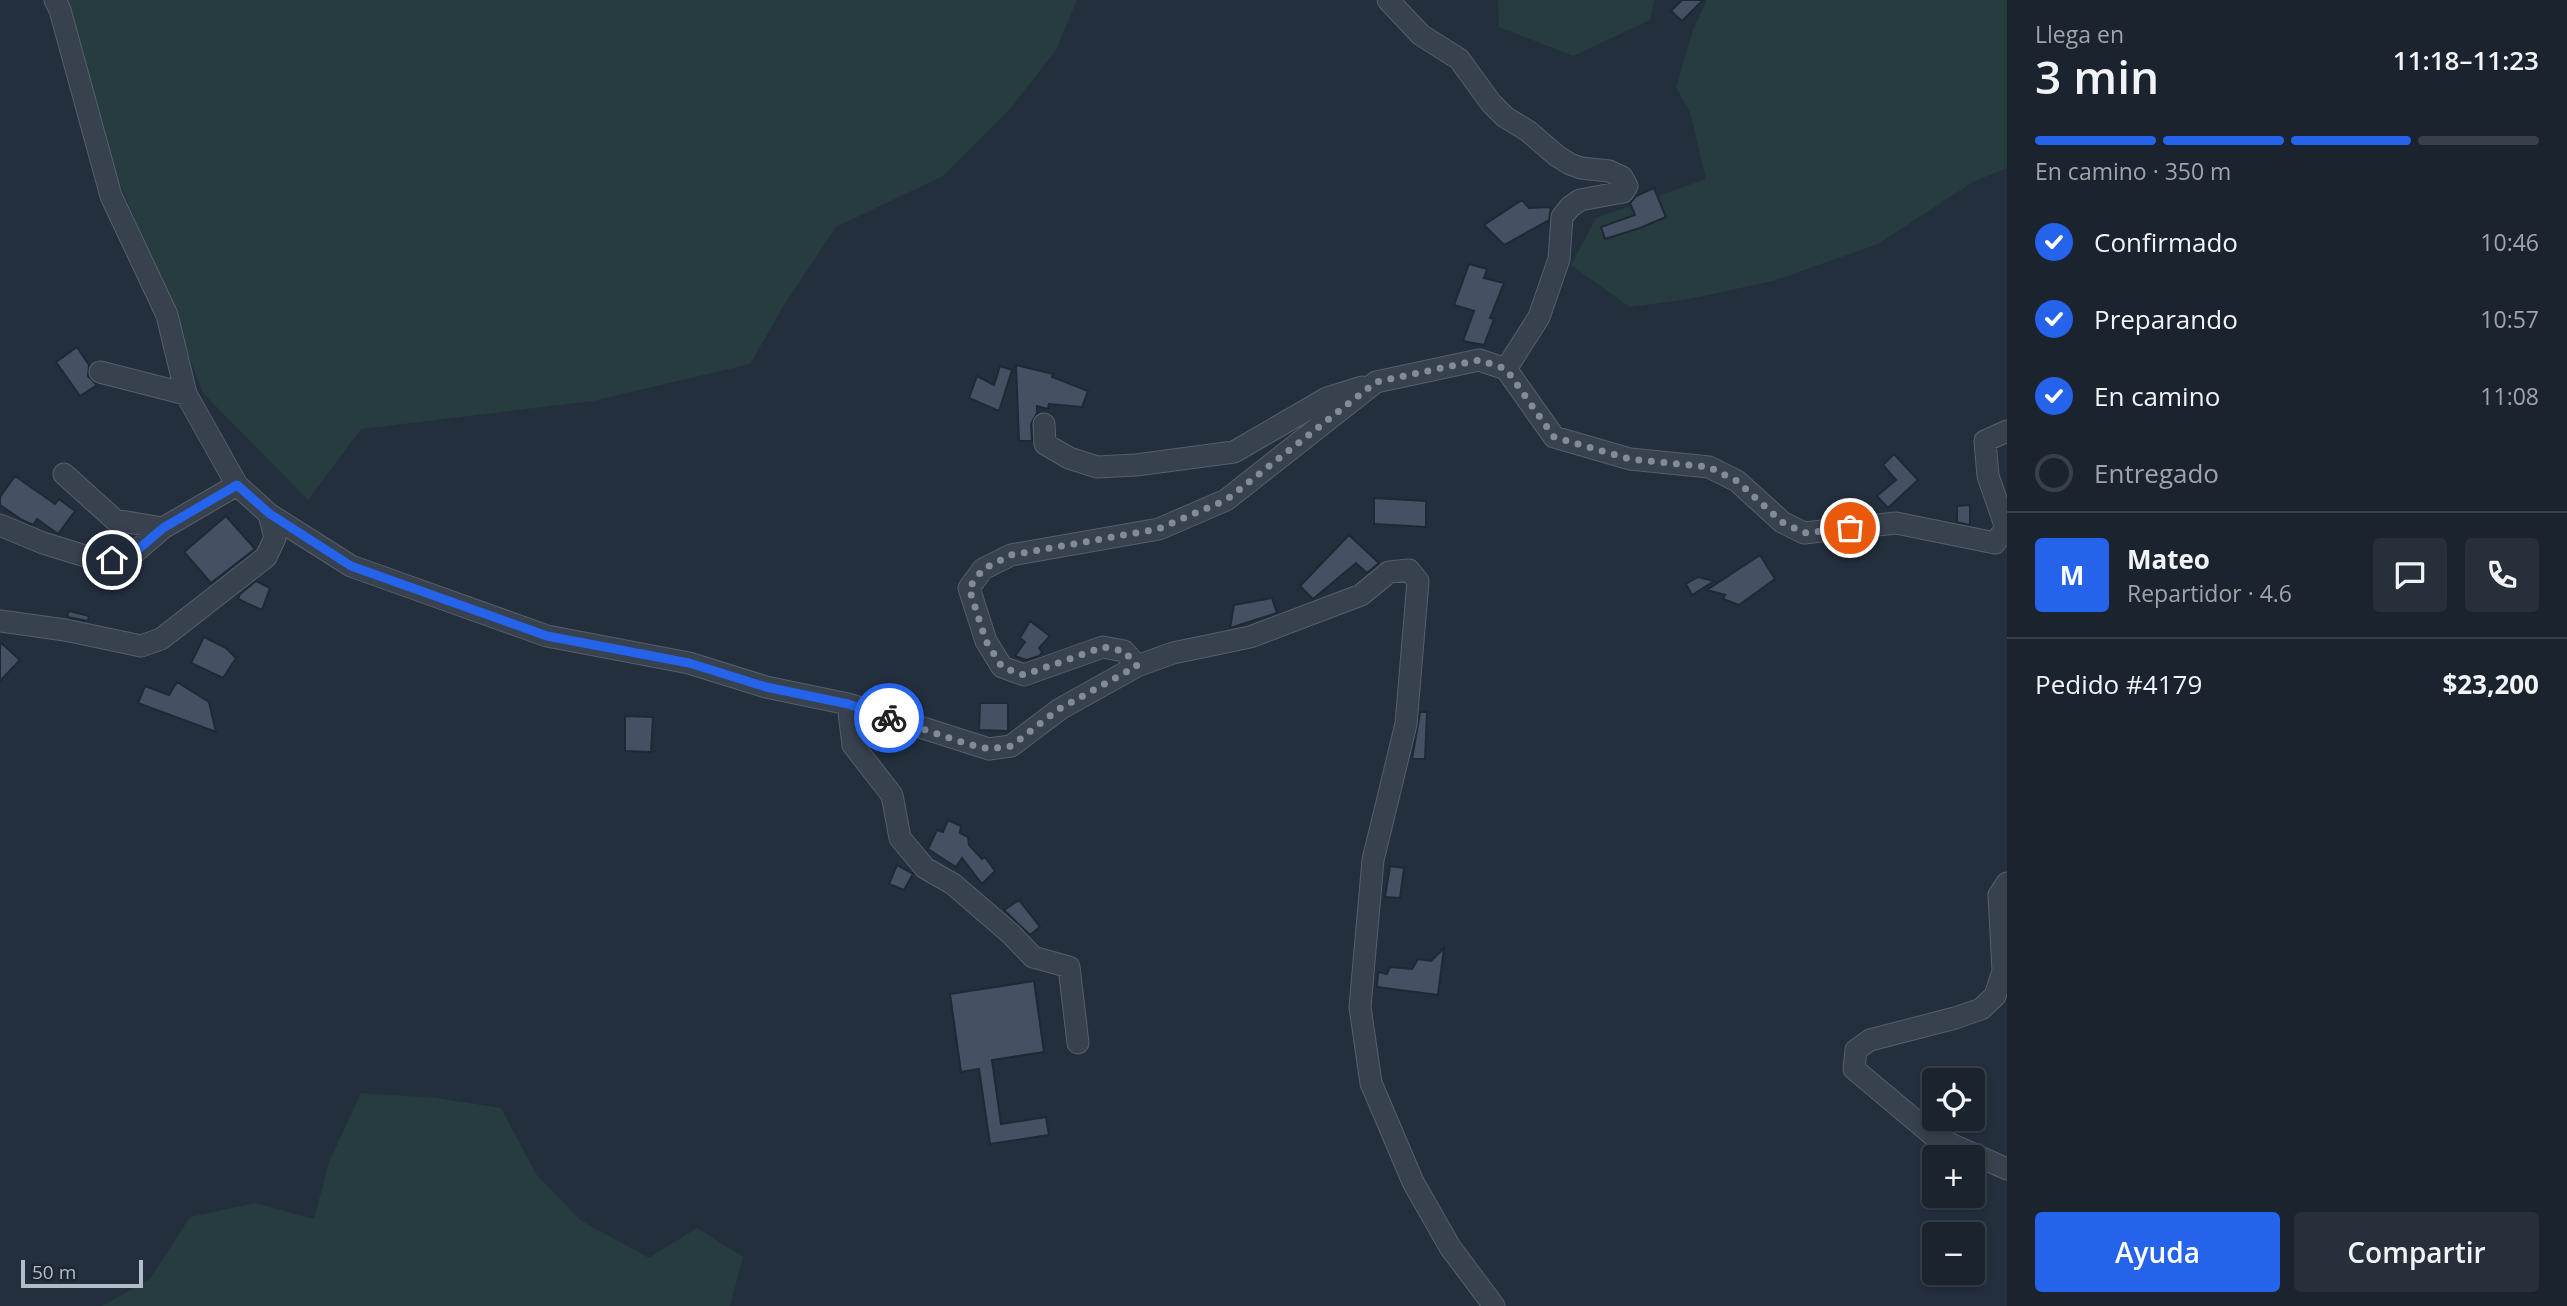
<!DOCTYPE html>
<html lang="es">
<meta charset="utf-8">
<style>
body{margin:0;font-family:"Open Sans",sans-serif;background:#282f3a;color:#f1f3f6;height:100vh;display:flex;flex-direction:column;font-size:26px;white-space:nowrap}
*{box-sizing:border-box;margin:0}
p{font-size:23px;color:#a0a4aa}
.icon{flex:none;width:38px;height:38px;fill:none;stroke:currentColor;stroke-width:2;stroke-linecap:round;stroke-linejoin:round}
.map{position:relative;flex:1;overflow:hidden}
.side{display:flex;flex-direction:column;background:#1b232e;width:560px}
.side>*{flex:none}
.tools{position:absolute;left:1922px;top:1068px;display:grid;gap:14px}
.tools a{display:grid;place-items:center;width:63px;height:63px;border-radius:7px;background:#1b232e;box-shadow:0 4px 10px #0003,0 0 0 2px #39404a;font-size:35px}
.scale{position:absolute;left:21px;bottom:18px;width:122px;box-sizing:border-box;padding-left:7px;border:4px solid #b4bcc9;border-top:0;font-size:19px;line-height:24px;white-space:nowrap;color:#b4bcc9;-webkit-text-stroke:5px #1d2633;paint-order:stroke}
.pin{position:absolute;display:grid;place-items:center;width:60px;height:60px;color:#fff;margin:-30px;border:4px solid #fff;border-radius:50%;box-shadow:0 2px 7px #0007}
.courier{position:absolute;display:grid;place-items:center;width:70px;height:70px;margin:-35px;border:5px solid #2563eb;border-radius:50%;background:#fff;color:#222;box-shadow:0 2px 9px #0007}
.head em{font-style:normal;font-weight:600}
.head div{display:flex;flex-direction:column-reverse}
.head{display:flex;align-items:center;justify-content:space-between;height:119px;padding:0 28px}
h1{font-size:46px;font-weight:600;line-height:52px}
.bar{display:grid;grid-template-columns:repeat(4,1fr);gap:10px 7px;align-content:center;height:84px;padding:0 28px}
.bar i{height:9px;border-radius:5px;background:#39404a}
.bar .on{background:#2563eb}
.bar p{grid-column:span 4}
.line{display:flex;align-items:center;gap:18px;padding:0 28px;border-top:2px solid #39404a}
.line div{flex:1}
.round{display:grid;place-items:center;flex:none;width:74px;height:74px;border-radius:7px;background:#282f3a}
ol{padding:0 28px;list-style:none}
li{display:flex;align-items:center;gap:21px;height:77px}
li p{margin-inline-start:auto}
li .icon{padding:7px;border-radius:50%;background:#2563eb;color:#fff;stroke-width:4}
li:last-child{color:#a0a4aa}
li i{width:38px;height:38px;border:4px solid #39404a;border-radius:50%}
.primary-button{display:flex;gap:14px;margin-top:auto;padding:14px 28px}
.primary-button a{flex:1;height:80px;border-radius:7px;background:#2563eb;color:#fff;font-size:28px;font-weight:600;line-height:80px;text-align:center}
.primary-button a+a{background:#282f3a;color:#f1f3f6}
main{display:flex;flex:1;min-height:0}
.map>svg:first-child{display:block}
.green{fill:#263c3f}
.building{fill:#455162;stroke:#1f2835;stroke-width:2}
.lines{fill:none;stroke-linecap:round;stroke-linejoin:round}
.minor-casing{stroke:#565f6c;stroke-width:23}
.minor{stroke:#38414e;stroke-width:21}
.done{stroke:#828b98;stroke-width:7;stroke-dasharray:0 12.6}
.route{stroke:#2563eb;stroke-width:9}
</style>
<main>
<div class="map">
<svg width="2007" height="1306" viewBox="0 0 2007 1306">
<rect width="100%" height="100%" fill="#242f3e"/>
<path class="green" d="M 67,0 L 1077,0 L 1056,50 L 1010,109 L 943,176 L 836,227 L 784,305 L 750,364 L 593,401 L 361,429 L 308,500 L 203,393 L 157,272 L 93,119 Z
M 1498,0 L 1654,0 L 1650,20 L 1573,56 L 1499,27 Z
M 1707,0 L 2007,0 L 2007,168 L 1973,182 L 1878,244 L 1773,281 L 1689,299 L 1630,307 L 1571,265 L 1596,218 L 1706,179 L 1690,112 L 1676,87 L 1693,30 Z
M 361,1093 L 436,1098 L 501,1108 L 536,1174 L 580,1220 L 649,1258 L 697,1228 L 743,1257 L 730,1306 L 102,1306 L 150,1279 L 190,1217 L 255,1203 L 314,1219 L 329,1162 Z"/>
<path class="building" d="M 1682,0 L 1703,0 L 1682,21 L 1671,11 Z
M 1654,188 L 1666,217 L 1640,228 L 1605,239 L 1601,227 L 1635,215 L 1630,203 L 1636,196 Z
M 1522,200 L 1529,208 L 1551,207 L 1549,220 L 1504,245 L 1484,225 Z
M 1469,264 L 1487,269 L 1484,278 L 1504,283 L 1490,318 L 1494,319 L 1484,345 L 1463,341 L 1474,311 L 1454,305 Z
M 77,347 L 89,365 L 88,376 L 97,385 L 80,396 L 56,362 Z
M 1016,365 L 1053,374 L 1052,377 L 1088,391 L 1082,407 L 1049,404 L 1048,409 L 1037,406 L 1037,413 L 1031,424 L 1032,441 L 1019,441 Z
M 1000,366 L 1012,370 L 999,411 L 969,398 L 977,376 L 994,385 Z
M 1894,454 L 1918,480 L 1888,508 L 1877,496 L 1896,480 L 1883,465 Z
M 15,476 L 55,504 L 59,499 L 75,511 L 58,534 L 37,519 L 33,525 L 22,520 L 0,505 L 0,497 Z
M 1374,498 L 1426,501 L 1426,527 L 1374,524 Z
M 1970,505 L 1970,525 L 1957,522 L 1957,506 Z
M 226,516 L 255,549 L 211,583 L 184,552 Z
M 1349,535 L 1379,563 L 1367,573 L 1356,563 L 1313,599 L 1300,586 Z
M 1760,555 L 1775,579 L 1739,605 L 1723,599 L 1725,595 L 1707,590 Z
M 1698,577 L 1714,581 L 1692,595 L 1686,584 Z
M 256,581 L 270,588 L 262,610 L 238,599 L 240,594 Z
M 1272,598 L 1277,613 L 1230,628 L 1234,605 Z
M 69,611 L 89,616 L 88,621 L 67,617 Z
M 1030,621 L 1050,636 L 1039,648 L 1042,652 L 1039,656 L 1026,660 L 1015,656 L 1025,642 L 1020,638 Z
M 204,637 L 226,648 L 236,658 L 223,678 L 191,663 Z
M 0,642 L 20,660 L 0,681 Z
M 177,682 L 209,702 L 216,732 L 138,703 L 145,686 L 169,695 Z
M 980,703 L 1008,703 L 1008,731 L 979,730 Z
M 1420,712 L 1427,712 L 1425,759 L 1412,759 Z
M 625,716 L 653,717 L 651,752 L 625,751 Z
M 948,820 L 961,826 L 960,833 L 968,837 L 969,845 L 982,859 L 985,857 L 995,871 L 982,884 L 962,858 L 956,867 L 928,849 L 937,830 L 943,832 Z
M 897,865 L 913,874 L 904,890 L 889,884 Z
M 1390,866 L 1404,868 L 1400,898 L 1385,897 Z
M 1019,900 L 1040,927 L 1030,935 L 1004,910 Z
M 1444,948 L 1438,995 L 1377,987 L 1378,972 L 1387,974 L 1390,967 L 1412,969 L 1418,959 L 1431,961 Z
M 1034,981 L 1044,1052 L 992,1060 L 1001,1124 L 1046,1117 L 1049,1135 L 990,1144 L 979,1069 L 961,1072 L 950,994 Z"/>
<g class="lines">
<defs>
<path id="minor" d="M 55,0 L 60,10 L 111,196 L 167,315 L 186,394 L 237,485 L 269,514 L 351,566 L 547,636 L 689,663 L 766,687 L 848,704 L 989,749 L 1011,746 L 1060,709 L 1137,666 L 1124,651 L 1103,647 L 1024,675 L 1002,667 L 986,641 L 969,588 L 983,569 L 1011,555 L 1159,529 L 1226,500 L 1376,382 L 1479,360 L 1506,369 L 1554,437 L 1630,459 L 1709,467 L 1737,481 L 1782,522 L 1804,533 L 1896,523 L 1995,543 L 2006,528 L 1988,476 L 1985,441 L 2007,431
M 1388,0 L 1421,35 L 1459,59 L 1491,103 L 1505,117 L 1528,131 L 1557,156 L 1570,164 L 1581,168 L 1609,171 L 1622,177 L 1627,186 L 1623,192 L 1580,200 L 1570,207 L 1562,217 L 1559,259 L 1539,317 L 1506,369
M 100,372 L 186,394
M 1044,424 L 1045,444 L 1069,458 L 1097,467 L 1136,465 L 1234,452 L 1327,398 L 1362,387
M 64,474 L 115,520 L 163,528
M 0,525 L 43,543 L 98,560 L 127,559 L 163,528 L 237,485
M 0,621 L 65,630 L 141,646 L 161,639 L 266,557 L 275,538 L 269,514
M 1137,666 L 1173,653 L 1250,637 L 1361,595 L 1389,572 L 1409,570 L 1418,581 L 1406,724 L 1373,860 L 1360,1007 L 1371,1083 L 1413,1182 L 1450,1247 L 1494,1306
M 848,704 L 853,745 L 892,795 L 900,838 L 925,868 L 953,884 L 1011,934 L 1033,957 L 1069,967 L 1078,1043
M 2007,883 L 1999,895 L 2003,971 L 1995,996 L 1981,1009 L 1955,1018 L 1870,1040 L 1856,1050 L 1854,1069 L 1935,1137 L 2007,1169"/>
</defs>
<use href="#minor" class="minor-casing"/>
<use href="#minor" class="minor"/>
</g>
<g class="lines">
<path class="done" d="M 889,718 L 968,744 L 989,749 L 1011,746 L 1059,709 L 1137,666 L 1124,651 L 1103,647 L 1024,675 L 1002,667 L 986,641 L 969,588 L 983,569 L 1011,555 L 1158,529 L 1226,500 L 1376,382 L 1479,360 L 1506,369 L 1554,437 L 1630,459 L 1709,467 L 1737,481 L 1782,522 L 1804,533 L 1850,528"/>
<path class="route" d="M 112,560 L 127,559 L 163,528 L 237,485 L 270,514 L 351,566 L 547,636 L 689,663 L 766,687 L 848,704 L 889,718"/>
</g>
</svg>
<div class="tools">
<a><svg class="icon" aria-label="locate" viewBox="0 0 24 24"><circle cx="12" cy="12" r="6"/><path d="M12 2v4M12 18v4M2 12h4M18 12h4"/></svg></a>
<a>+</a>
<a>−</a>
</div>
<div class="scale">50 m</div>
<div class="pin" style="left:1850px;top:528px;background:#ea580c"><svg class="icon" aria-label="bag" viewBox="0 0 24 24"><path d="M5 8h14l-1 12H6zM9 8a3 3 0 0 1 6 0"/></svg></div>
<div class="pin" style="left:112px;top:560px;background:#1f2937"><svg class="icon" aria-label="home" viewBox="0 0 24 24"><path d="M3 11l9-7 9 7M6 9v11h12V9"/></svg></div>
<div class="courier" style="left:889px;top:718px"><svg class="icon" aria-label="bike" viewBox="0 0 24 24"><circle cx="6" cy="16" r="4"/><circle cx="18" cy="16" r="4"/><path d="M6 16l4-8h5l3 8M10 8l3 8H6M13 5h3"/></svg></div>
</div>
<section class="side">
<div class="head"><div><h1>3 min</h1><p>Llega en</p></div><em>11:18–11:23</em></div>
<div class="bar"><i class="on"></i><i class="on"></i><i class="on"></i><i></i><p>En camino · 350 m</p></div>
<ol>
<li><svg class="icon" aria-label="check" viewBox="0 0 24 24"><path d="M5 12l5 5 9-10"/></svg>Confirmado<p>10:46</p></li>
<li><svg class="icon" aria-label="check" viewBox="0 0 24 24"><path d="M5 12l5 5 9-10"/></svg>Preparando<p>10:57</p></li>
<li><svg class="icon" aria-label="check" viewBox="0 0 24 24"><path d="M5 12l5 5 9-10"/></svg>En camino<p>11:08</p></li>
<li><i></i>Entregado</li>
</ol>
<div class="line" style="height:126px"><b class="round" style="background:#2563eb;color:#fff">M</b><div><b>Mateo</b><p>Repartidor · 4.6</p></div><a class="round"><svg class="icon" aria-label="chat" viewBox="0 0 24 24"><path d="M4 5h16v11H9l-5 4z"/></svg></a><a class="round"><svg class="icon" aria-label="phone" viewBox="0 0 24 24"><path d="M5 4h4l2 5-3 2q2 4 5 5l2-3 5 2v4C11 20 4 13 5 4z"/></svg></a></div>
<div class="line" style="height:91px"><div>Pedido #4179</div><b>$23,200</b></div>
<div class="primary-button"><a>Ayuda</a><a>Compartir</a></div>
</section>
</main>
